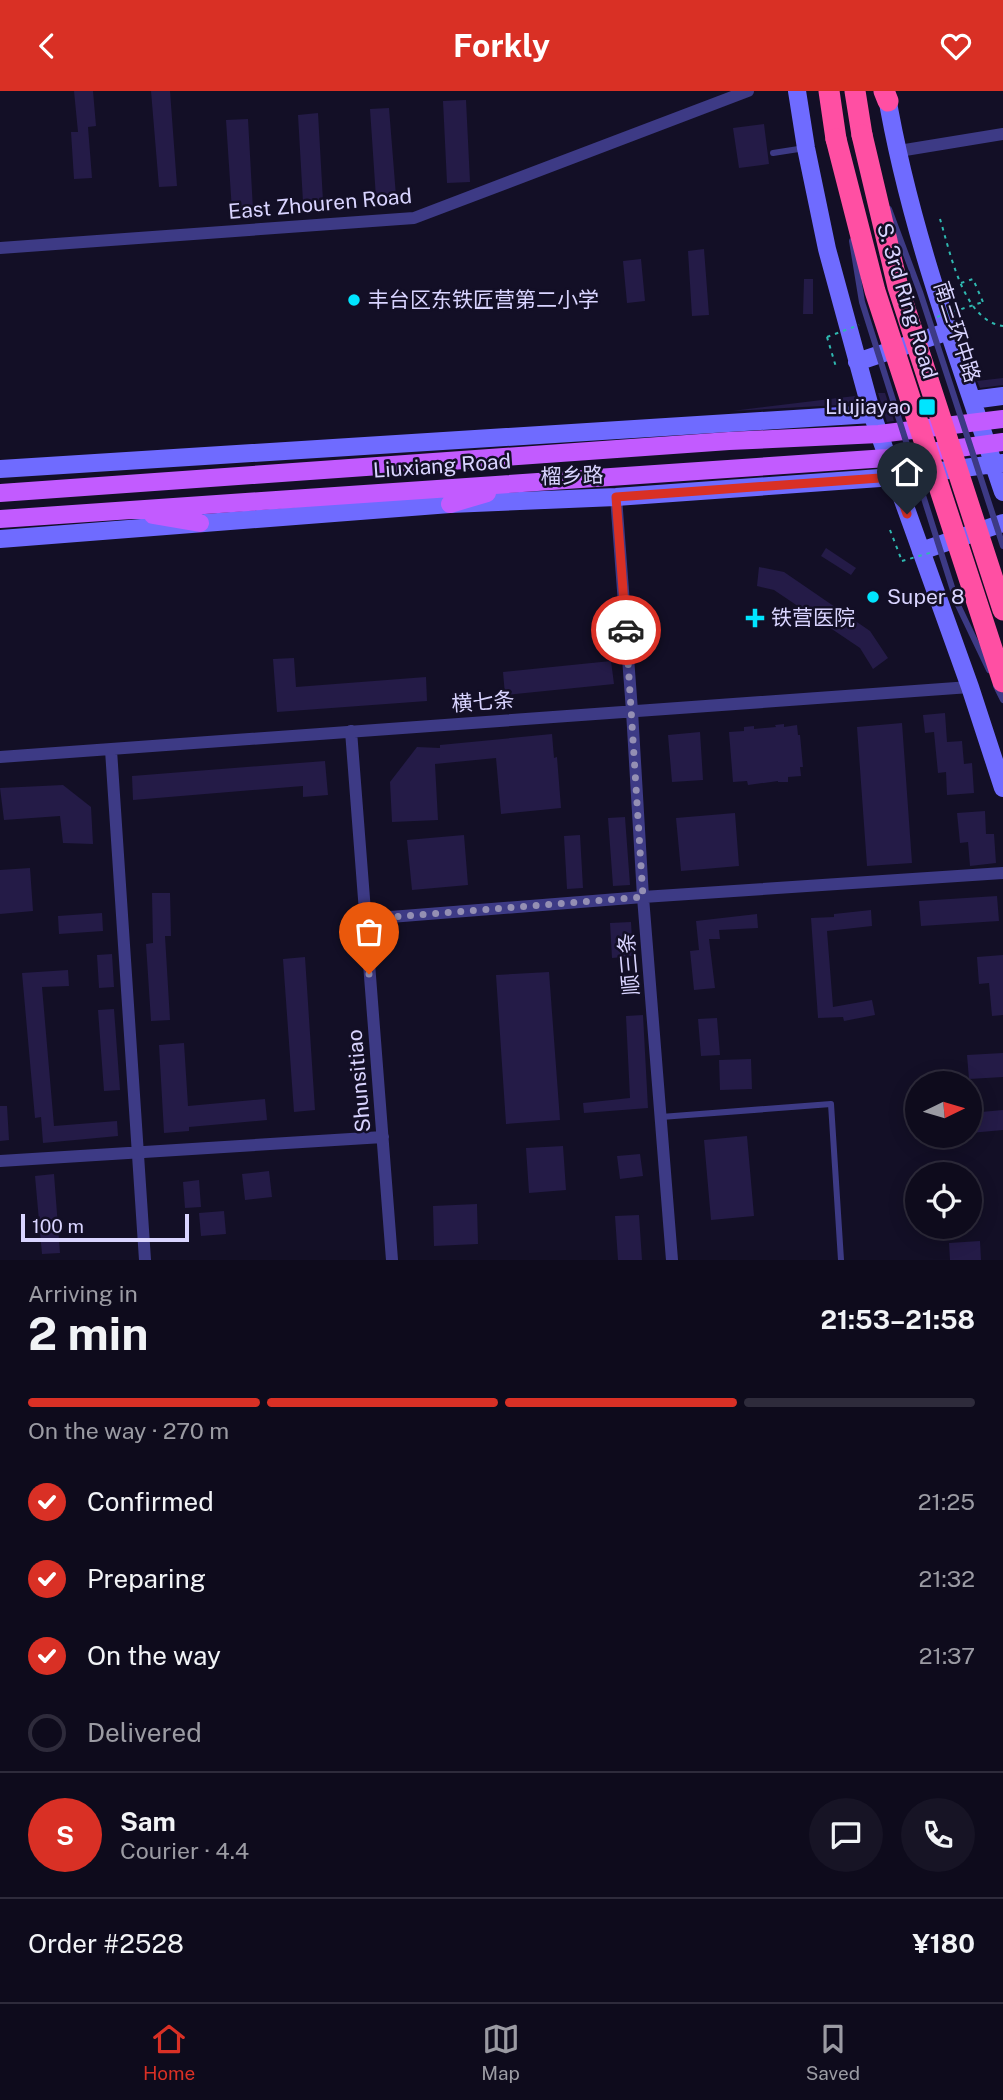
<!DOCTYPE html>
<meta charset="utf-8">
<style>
body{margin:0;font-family:"Public Sans","Noto Sans SC",sans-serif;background:#171425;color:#f1f3f6;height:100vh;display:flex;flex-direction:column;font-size:26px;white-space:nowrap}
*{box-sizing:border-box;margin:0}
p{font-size:23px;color:#9b9ba3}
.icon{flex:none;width:38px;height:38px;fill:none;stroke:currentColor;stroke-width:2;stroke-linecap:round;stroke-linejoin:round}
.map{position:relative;height:1169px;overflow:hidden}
.side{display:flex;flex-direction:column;background:#0e0b1c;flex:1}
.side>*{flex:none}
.needle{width:46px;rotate:85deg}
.controls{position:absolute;left:905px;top:980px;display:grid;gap:14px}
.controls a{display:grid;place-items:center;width:77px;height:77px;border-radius:50%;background:#0e0b1c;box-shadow:0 4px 18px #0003,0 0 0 2px #2e2b3b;font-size:35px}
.scale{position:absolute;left:21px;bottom:18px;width:168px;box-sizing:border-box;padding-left:7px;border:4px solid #d9d4ff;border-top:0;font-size:19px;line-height:24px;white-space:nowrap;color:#d9d4ff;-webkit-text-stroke:5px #130f26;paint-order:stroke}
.pin{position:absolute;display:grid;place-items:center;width:60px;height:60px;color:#fff;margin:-72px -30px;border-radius:50% 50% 50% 0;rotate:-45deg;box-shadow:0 0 7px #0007}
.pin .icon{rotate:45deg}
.courier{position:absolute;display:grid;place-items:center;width:70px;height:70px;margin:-35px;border:5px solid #d93025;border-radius:50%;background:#fff;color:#222;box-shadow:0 2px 9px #0007}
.head em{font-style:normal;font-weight:700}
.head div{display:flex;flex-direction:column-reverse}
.head{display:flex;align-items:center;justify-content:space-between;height:119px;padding:0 28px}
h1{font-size:46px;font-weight:700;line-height:52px}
.bar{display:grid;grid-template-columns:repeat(4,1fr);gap:10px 7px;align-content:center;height:84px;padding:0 28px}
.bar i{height:9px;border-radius:5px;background:#2e2b3b}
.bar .current{background:#d93025}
.bar p{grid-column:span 4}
.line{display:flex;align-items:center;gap:18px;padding:0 28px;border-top:2px solid #2e2b3b}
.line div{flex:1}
.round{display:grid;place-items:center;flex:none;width:74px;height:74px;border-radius:37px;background:#171425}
ol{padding:0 28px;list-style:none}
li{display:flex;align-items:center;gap:21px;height:77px}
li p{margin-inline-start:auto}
li .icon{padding:7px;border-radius:50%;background:#d93025;color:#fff;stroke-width:4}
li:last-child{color:#9b9ba3}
li i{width:38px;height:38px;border:4px solid #2e2b3b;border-radius:50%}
header{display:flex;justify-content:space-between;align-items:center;height:91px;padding:0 28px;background:#d93025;color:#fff;font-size:32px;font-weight:700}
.dock{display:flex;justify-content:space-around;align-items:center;height:98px;border-top:2px solid #2e2b3b;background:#0e0b1c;font-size:19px;color:#9b9ba3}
.dock a{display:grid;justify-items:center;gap:4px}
.dock .current{color:#d93025}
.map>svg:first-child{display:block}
.building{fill:#241b47}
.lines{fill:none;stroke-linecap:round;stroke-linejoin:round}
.path{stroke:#2fb8b0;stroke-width:2;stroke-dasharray:3.5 5;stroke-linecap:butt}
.lane{stroke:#3d3a85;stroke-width:6}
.street{stroke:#3d3a85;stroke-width:12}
.secondary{stroke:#6f6bff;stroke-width:18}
.primary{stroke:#c25bff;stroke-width:18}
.highway{stroke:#ff4fa3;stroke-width:21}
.path-bridge{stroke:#2fb8b0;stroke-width:2;stroke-dasharray:3.5 5;stroke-linecap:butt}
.lane-bridge{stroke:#3d3a85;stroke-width:6}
.highway-bridge{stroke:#ff4fa3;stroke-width:21}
.done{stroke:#948fb3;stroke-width:7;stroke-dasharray:0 12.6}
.route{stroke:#d93025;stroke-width:9}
.poi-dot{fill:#00e5ff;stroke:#130f26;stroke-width:2.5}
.labels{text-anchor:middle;stroke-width:5;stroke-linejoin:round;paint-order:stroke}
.street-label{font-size:21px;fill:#d9d4ff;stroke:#130f26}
.poi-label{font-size:21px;fill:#d9d4ff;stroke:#130f26;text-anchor:start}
</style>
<header><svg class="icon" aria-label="back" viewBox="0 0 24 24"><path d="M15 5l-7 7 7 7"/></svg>Forkly<svg class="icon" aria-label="heart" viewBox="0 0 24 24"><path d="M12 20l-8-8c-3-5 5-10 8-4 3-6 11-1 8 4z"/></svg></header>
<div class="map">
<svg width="1003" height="1169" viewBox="0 0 1003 1169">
<rect width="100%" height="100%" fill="#130f26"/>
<path class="building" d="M 74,0 L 93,0 L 96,35 L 88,36 L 92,87 L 74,88 L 71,41 L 78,41 Z
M 151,0 L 170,0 L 177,95 L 159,96 Z
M 466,9 L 470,91 L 447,92 L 443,10 Z
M 389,17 L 396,105 L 376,107 L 370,18 Z
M 318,22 L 323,110 L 303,111 L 298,24 Z
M 248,28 L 253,119 L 232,120 L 226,29 Z
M 764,33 L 769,73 L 739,77 L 733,37 Z
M 704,158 L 709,224 L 692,225 L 688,160 Z
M 641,168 L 645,210 L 627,212 L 623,170 Z
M 804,188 L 813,188 L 813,223 L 803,223 Z
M 1003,287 L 1003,294 L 980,297 L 977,290 Z
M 878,302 L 885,302 L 894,330 L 887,331 Z
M 855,305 L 857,313 L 732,320 Z
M 826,457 L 856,477 L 851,484 L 821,465 Z
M 759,476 L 784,481 L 870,540 L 888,567 L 873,578 L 860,557 L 774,499 L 757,495 Z
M 294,567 L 296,596 L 426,586 L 427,610 L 277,621 L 273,568 Z
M 611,570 L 614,593 L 505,604 L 503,581 Z
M 945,622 L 947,651 L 962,650 L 964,673 L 972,672 L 974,702 L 947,704 L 946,681 L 938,682 L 934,641 L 925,642 L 923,624 Z
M 902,632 L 912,772 L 867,775 L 857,636 Z
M 784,633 L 784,636 L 797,634 L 798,644 L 800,644 L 803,676 L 800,676 L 801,685 L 788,686 L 788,691 L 778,691 L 778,690 L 748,694 L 747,690 L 733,691 L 729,641 L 744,640 L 744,636 L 754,635 L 754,638 L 776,636 L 775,634 Z
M 700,641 L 703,689 L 672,691 L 668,644 Z
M 552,643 L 554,667 L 557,666 L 561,717 L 501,723 L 496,667 L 435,673 L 438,729 L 392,731 L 390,691 L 417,656 L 440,657 L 440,654 Z
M 325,670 L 328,704 L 303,706 L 303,695 L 133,709 L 132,685 Z
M 63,694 L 91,716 L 93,753 L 63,752 L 60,725 L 4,729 L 0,697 Z
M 985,720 L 986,743 L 994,743 L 996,772 L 970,775 L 968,751 L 960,752 L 957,722 Z
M 735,722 L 739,775 L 681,780 L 676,727 Z
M 625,726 L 630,794 L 613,795 L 608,727 Z
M 464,744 L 468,794 L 412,799 L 407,749 Z
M 580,744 L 583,797 L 567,798 L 564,745 Z
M 30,777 L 33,820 L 0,823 L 0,779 Z
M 152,802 L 170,802 L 171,845 L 165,845 L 170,929 L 151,930 L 146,853 L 153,852 Z
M 997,805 L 999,830 L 921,835 L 919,810 Z
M 871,819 L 872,835 L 827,840 L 833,916 L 872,909 L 875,924 L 844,930 L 843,926 L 818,927 L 811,827 L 834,826 L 834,823 Z
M 102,822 L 103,840 L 59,843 L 58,825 Z
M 757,823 L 758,837 L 719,839 L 720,848 L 709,848 L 715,897 L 694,899 L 690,860 L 699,859 L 696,830 Z
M 631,831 L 633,865 L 612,867 L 610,832 Z
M 112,863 L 114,896 L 99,897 L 97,864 Z
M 1003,864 L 1003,924 L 992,925 L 989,892 L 979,893 L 977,866 Z
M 305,866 L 315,1019 L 294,1021 L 283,868 Z
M 68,879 L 69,895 L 42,896 L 54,1035 L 117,1030 L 118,1045 L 43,1052 L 41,1026 L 35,1027 L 22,882 Z
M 549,881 L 560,1029 L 506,1033 L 496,884 Z
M 114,918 L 120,999 L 104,1000 L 98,919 Z
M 643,924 L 648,1017 L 584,1022 L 583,1012 L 630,1007 L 626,925 Z
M 717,927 L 720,964 L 701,965 L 698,928 Z
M 184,952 L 188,1015 L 265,1008 L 267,1029 L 189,1036 L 189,1040 L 164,1042 L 159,954 Z
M 1003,962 L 1003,986 L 969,988 L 967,964 Z
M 751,968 L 752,998 L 720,999 L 719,969 Z
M 0,1015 L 7,1015 L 9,1049 L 0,1050 Z
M 1003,1019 L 1003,1039 L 970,1042 L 970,1022 Z
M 747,1045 L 754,1125 L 711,1129 L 704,1049 Z
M 563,1055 L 566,1099 L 529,1102 L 526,1057 Z
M 640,1063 L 643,1085 L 620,1088 L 617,1065 Z
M 269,1080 L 272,1106 L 245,1109 L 242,1083 Z
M 54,1083 L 60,1162 L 42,1163 L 35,1085 Z
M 199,1089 L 201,1116 L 185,1117 L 183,1091 Z
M 477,1113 L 478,1153 L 434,1155 L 433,1115 Z
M 224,1120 L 226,1143 L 201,1145 L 199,1122 Z
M 639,1124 L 642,1169 L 618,1169 L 615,1125 Z
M 980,1150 L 981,1169 L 950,1169 L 949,1152 Z"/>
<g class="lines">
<path class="path" d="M 940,128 C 950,160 963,230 1003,235
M 961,192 L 973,188 L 983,211
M 827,246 L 836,276
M 890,439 L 902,470"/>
<path class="lane" d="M 773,62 L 805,57
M 661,1026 L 831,1013 L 841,1169"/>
<path class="street" d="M 899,60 L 1003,43
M 0,157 L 414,127 L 748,0
M 616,406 L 632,620 L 643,806 L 672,1169
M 351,640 L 392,1169
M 111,659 L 145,1169
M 0,666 L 970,596
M 365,828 L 643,806 L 1003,782
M 0,1070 L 383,1046"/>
<path class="secondary" d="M 797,0 L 806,57 L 827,158 L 872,323 L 970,596 L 1003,697
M 886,0 C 909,138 959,269 1003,401
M 857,271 L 949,240
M 972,309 L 1003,305
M 0,378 L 872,323
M 0,448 L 450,413 L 616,406 L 894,386 L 1003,372
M 921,460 L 1003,432"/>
<path class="primary" d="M 0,402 L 729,350 L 879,343 L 1003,328
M 450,413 L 487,402
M 153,424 L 200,432
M 0,428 L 887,367 L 1003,351"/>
<path class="highway" d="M 829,0 L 836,48
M 855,0 L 862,44
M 884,0 L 888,10"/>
<path class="path-bridge" d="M 937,226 L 983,211
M 827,246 L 859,234
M 902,470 L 933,461"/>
<path class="lane-bridge" d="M 889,118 L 920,201 L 1003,455
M 852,150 L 862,211 L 957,512 L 989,579
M 996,595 L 1003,609"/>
<path class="highway-bridge" d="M 862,44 L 898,196 L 1003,519
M 836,48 L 875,200 L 1003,591"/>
</g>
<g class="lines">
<path class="done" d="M 369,883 L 365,828 L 643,806 L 626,539"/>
<path class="route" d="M 626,539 L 616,406 L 894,386 L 907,423"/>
</g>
<g class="poi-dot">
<circle cx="354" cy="209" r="7"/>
<rect x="918" y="307" width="18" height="18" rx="3.5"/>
<circle cx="873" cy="506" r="7"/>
<path d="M751.5 516.5h7v7h7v7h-7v7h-7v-7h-7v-7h7z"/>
</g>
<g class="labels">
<g class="street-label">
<text transform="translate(320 113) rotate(-5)" y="7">East Zhouren Road</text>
<text transform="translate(907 210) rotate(73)" y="7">S. 3rd Ring Road</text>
<text transform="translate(957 241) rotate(72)" y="7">南三环中路</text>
<text transform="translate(442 375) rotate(-4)" y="7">Liuxiang Road</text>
<text transform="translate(572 385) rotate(-2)" y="7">榴乡路</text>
<text transform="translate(483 611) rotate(-4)" y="7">横七条</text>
<text transform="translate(629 873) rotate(-95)" y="7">顺三条</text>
<text transform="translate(359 990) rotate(-95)" y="7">Shunsitiao</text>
</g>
<g class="poi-label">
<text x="368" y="216">丰台区东铁匠营第二小学</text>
<text x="911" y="323" text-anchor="end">Liujiayao</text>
<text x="887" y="513">Super 8</text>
<text x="771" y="534">铁营医院</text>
</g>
</g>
</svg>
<div class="controls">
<a><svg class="needle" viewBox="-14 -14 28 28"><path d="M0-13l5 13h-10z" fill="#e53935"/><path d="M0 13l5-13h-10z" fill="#9b9ba3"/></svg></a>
<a><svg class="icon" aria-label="locate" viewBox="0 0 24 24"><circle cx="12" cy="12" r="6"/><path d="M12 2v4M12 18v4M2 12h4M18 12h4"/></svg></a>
</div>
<div class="scale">100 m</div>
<div class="pin" style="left:369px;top:883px;background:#ea580c"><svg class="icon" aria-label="bag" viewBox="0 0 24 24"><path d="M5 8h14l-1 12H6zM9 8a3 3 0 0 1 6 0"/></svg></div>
<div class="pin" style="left:907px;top:423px;background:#1f2937"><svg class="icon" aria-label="home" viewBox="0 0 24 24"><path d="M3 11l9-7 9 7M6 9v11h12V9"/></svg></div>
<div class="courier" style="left:626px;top:539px"><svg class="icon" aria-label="car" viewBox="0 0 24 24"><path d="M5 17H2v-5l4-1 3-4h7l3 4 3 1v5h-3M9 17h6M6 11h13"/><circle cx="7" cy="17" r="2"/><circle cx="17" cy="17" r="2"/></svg></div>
</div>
<section class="side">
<div class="head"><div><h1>2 min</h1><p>Arriving in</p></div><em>21:53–21:58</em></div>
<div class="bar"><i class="current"></i><i class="current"></i><i class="current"></i><i></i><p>On the way · 270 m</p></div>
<ol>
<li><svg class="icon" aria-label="check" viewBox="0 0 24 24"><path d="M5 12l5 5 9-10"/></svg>Confirmed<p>21:25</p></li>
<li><svg class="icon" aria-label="check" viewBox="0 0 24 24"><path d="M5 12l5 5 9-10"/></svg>Preparing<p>21:32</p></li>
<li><svg class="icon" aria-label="check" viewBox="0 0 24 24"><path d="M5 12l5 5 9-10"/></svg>On the way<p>21:37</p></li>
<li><i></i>Delivered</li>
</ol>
<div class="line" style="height:126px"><b class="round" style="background:#d93025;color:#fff">S</b><div><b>Sam</b><p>Courier · 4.4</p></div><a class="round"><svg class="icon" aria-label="chat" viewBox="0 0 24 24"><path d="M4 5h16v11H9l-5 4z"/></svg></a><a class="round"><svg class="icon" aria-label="phone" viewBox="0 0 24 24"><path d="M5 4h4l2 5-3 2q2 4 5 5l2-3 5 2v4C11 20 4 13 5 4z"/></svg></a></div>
<div class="line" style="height:91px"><div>Order #2528</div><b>¥180</b></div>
</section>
<nav class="dock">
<a class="current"><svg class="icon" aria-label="home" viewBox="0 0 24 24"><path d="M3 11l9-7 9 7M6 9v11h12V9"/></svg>Home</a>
<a><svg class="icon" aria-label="map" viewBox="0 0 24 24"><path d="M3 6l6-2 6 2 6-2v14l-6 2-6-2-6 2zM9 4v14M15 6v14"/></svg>Map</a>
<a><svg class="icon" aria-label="saved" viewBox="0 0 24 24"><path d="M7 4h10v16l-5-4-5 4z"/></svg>Saved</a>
</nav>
